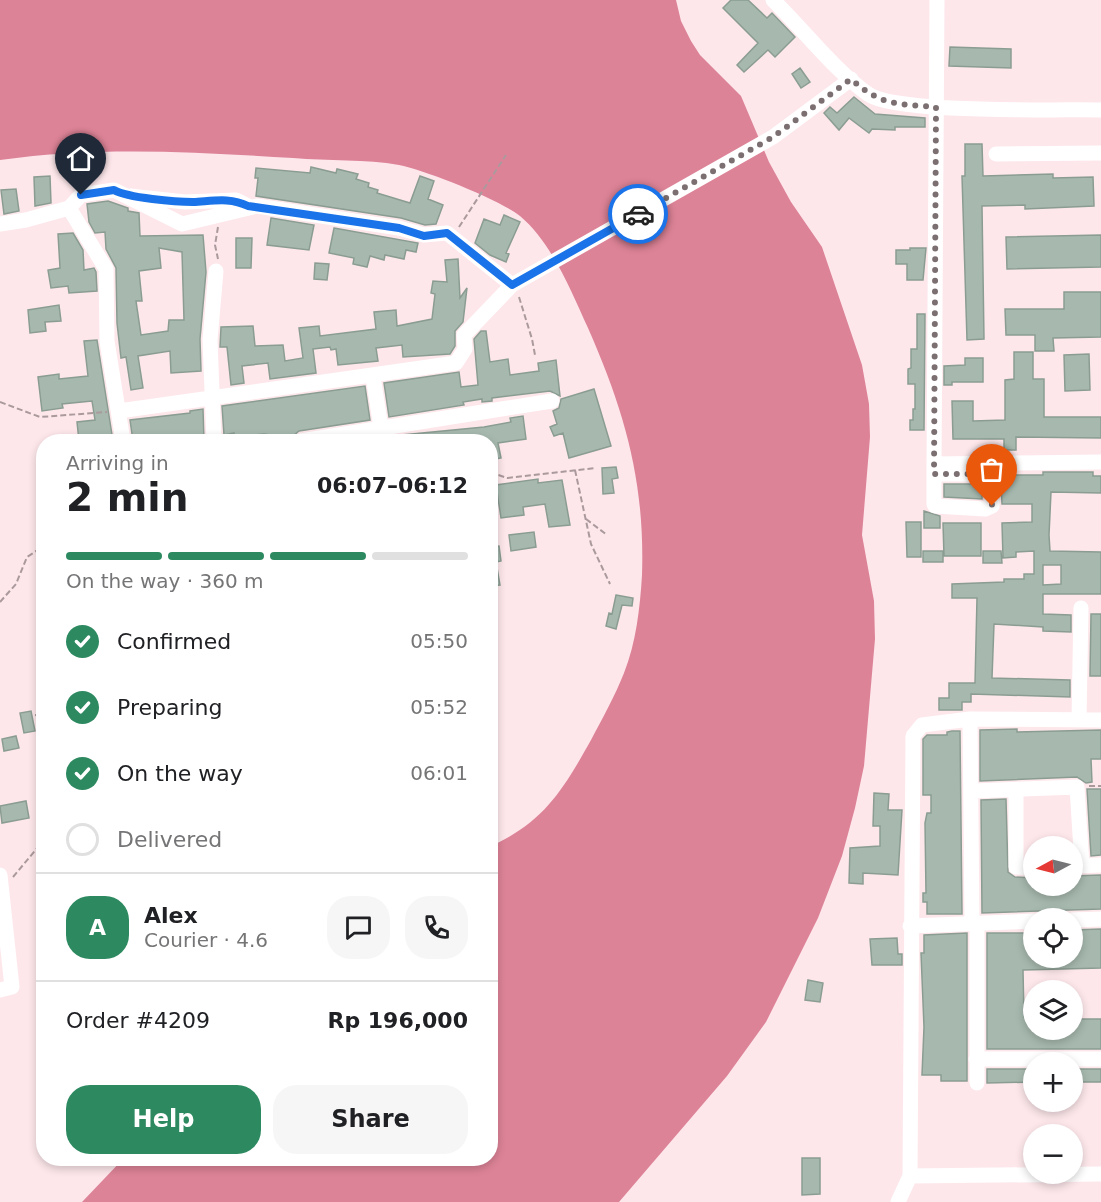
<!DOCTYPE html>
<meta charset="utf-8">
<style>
body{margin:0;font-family:"DejaVu Sans",sans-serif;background:#f6f6f6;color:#202124;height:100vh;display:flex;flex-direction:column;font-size:22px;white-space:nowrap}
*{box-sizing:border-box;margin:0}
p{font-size:20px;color:#757577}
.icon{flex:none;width:33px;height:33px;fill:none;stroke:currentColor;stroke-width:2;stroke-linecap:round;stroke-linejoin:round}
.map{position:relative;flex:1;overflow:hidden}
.sheet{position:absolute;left:36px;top:434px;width:462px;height:732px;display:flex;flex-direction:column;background:#fff;border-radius:24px;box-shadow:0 3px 9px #0003}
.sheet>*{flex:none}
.needle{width:39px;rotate:263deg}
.fabs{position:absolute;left:1023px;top:836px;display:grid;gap:12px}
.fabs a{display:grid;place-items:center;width:60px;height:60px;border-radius:50%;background:#fff;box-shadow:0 3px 9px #0003;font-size:30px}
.pin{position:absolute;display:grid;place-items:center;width:51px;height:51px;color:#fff;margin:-62px -26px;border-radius:50% 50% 50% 0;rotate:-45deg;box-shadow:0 0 6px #0007}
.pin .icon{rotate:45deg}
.courier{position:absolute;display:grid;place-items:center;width:60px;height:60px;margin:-30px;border:4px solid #1a73e8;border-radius:50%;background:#fff;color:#222;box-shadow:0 2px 8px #0007}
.headline em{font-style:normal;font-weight:800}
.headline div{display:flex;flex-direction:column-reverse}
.headline{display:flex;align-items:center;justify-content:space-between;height:102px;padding:0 30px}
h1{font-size:39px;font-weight:800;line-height:45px}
.bar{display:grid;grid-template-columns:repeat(4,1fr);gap:9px 6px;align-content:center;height:72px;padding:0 30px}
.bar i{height:8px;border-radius:4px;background:#e0e0e0}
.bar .active{background:#2d8960}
.bar p{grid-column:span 4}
.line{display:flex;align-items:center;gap:15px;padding:0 30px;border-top:2px solid #e0e0e0}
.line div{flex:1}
.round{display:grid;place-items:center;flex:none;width:63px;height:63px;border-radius:24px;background:#f6f6f6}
ol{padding:0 30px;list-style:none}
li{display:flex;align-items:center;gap:18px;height:66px}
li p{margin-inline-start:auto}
li .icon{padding:6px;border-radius:50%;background:#2d8960;color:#fff;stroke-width:4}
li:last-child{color:#757577}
li i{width:33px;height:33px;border:3px solid #e0e0e0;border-radius:50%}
.primary-button{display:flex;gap:12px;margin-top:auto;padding:12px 30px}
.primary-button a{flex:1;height:69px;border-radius:24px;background:#2d8960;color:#fff;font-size:24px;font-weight:800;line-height:69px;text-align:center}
.primary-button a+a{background:#f6f6f6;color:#202124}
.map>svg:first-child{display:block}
.water{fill:#dd8397}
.building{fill:#a7b9af;stroke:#8b9d93;stroke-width:1.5;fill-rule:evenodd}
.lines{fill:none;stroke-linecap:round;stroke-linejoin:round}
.path{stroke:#ab9a9d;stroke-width:2;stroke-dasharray:6 3;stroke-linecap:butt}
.minor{stroke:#fff;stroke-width:15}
.done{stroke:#7c6f71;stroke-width:6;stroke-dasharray:0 10.8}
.route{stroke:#1a73e8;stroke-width:8}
</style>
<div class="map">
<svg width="1101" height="1202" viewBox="0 0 1101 1202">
<rect width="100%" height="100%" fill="#fde7eb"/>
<path class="water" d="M 0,0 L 676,0 L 681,21 L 691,41 L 700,55 L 741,96 L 769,162 L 791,202 L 822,247 L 862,365 L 869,404 L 870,437 L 862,535 L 874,601 L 875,639 L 864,766 L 855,808 L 842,856 L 818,918 L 766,1022 L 727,1076 L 619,1202 L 82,1202 L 124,1158 L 490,1158 L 491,846 C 544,822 563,790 591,740 C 602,719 615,696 624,673 C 636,643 640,608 642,575 C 645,482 625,412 588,328 C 571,291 552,243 520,216 C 500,200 425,170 399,165 C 366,159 328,161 293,158 C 196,152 97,146 0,160 Z"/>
<path class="building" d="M 731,0 L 748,0 L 767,18 L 772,13 L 795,37 L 775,57 L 768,50 L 744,72 L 737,65 L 758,43 L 723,8 Z
M 950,47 L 1011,49 L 1011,68 L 949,66 Z
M 800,68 L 810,82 L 801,88 L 792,74 Z
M 854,97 L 875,114 L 925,118 L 925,127 L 895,127 L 895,130 L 872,129 L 869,133 L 849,118 L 839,130 L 824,113 L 830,107 L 837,113 Z
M 965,144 L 982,144 L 983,176 L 1053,174 L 1053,178 L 1093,177 L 1094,206 L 1025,209 L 1025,205 L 982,206 L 984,339 L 967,340 L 962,176 L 965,176 Z
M 311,167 L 336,173 L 337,169 L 358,174 L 356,179 L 369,183 L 368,187 L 378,190 L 377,193 L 410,203 L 420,176 L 434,181 L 428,199 L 443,205 L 436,224 L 425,225 L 401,218 L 256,196 L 258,178 L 255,178 L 256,168 L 310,173 Z
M 50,176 L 51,203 L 35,206 L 34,177 Z
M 16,189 L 19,211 L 4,214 L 1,190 Z
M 108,201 L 128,208 L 128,211 L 139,213 L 140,236 L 203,235 L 206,272 L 200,339 L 201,371 L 171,373 L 170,351 L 138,356 L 143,388 L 131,390 L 126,357 L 121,358 L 117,323 L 116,268 L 106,249 L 105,232 L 95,233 L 89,222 L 87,204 ZM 159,248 L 182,252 L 184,320 L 169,320 L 168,331 L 141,335 L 136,301 L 142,301 L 139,271 L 161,268 Z
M 504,215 L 520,222 L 506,253 L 509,254 L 506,262 L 490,255 L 475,243 L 484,219 L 500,225 Z
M 271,218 L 314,225 L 309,250 L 267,245 Z
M 334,228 L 418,243 L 416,252 L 406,250 L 404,259 L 385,255 L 384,260 L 370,256 L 367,267 L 353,264 L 354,258 L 329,253 Z
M 73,233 L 83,250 L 84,270 L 94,268 L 96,272 L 97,291 L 69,293 L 68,286 L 51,288 L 48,270 L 60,268 L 58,234 Z
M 1101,235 L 1101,267 L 1007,269 L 1006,237 Z
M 236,238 L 252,238 L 251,268 L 236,268 Z
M 910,248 L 926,248 L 923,280 L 907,280 L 907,264 L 896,264 L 896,250 L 910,250 Z
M 458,259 L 460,298 L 467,288 L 463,322 L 455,331 L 455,346 L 450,354 L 403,357 L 402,345 L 376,348 L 378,361 L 338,365 L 336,349 L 331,350 L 330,347 L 313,349 L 316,373 L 270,379 L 268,363 L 242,366 L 244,383 L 231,385 L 227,347 L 220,347 L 221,327 L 253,326 L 255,346 L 283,345 L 285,361 L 303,358 L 299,328 L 319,326 L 320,336 L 376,329 L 374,312 L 396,310 L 397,326 L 432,319 L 435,294 L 431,293 L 433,281 L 447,282 L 445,260 Z
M 315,263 L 329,264 L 327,280 L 314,279 Z
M 1064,292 L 1101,292 L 1101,337 L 1053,338 L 1054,351 L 1035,351 L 1035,335 L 1006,335 L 1005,309 L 1064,309 Z
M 59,305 L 61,321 L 45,322 L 46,331 L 30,333 L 28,310 Z
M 917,314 L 925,314 L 924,430 L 910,430 L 910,420 L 913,420 L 913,409 L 915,409 L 915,384 L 908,384 L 908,369 L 911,368 L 911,349 L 917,349 Z
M 481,331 L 486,331 L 490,362 L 508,359 L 510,375 L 539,371 L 538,363 L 556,360 L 560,396 L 550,391 L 492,398 L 492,401 L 482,402 L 482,399 L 463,402 L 464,405 L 389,417 L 384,383 L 459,372 L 461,387 L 478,385 L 474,339 Z
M 97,340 L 113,441 L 79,441 L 77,422 L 95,420 L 92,401 L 62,404 L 63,408 L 42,411 L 38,377 L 59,374 L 59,379 L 88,376 L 84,341 Z
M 1014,352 L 1033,352 L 1033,379 L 1044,379 L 1044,417 L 1101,417 L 1101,438 L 1016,437 L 1016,450 L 1004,450 L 1004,439 L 953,439 L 952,401 L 973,401 L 973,421 L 1005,420 L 1005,380 L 1014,379 Z
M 1089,354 L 1090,390 L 1065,391 L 1064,355 Z
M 965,358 L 983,358 L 983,382 L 952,382 L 952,385 L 944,385 L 944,366 L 965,365 Z
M 365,386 L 370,420 L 299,431 L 293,436 L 270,439 L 270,435 L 264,434 L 246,436 L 247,441 L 235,441 L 234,433 L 224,435 L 222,406 Z
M 594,389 L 611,446 L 569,458 L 563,433 L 554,436 L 550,427 L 557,424 L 553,411 L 559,408 L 561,399 Z
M 203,409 L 204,441 L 133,441 L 130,420 L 190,413 L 190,411 Z
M 523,416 L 526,439 L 498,443 L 501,458 L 490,460 L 490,441 L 403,441 L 402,435 L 484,427 L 511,422 L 510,418 Z
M 616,467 L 618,478 L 612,479 L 614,493 L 603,494 L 602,468 Z
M 1043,472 L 1093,472 L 1093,476 L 1101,476 L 1101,493 L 1051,492 L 1049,535 L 1050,551 L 1101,552 L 1101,594 L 1043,594 L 1043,614 L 1071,615 L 1071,632 L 1043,631 L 1043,627 L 994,624 L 992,678 L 1070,680 L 1070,697 L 971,694 L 971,702 L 962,702 L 962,710 L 939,710 L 939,698 L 949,698 L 949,683 L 975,683 L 977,598 L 952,598 L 952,584 L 1004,582 L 1004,579 L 1024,579 L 1024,574 L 1034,574 L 1034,551 L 1016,552 L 1016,557 L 1003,558 L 1002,523 L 1032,522 L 1032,504 L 1002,504 L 1001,483 L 1002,475 L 1043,475 ZM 1043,565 L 1061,565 L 1061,584 L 1043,585 Z
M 538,479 L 538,483 L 562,480 L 570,525 L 549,527 L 545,504 L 523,507 L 524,515 L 501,518 L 496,485 Z
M 944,484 L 982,484 L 982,499 L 944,497 Z
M 924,511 L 940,516 L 940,528 L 924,528 Z
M 906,522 L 921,522 L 921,557 L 907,557 Z
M 943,523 L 981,523 L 981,556 L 944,556 Z
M 534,532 L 536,547 L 511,551 L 509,535 Z
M 499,546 L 501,561 L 496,562 L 500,585 L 490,586 L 490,547 Z
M 923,551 L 943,551 L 943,562 L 923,562 Z
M 983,551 L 1001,551 L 1002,563 L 983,563 Z
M 616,595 L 633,598 L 632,606 L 622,605 L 616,629 L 606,626 L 609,613 L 612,614 Z
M 1091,614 L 1101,614 L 1101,676 L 1090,676 Z
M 31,711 L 35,731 L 24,733 L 20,713 Z
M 1017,729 L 1017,732 L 1101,730 L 1101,759 L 1091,759 L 1092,782 L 1086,783 L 1077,777 L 980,781 L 980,730 Z
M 952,731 L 960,731 L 962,914 L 927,914 L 927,902 L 923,902 L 923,893 L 926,893 L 925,823 L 927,813 L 931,813 L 931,795 L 923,795 L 923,739 L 927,735 L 947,735 L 947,732 Z
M 16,736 L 19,748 L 4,751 L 2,739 Z
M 1087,789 L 1101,789 L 1101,855 L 1091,856 Z
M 874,793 L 889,794 L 888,810 L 902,810 L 898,875 L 863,873 L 863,884 L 849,883 L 850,848 L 880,846 L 880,826 L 873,826 Z
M 1006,799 L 1008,872 L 1015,877 L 1034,878 L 1034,885 L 1072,885 L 1072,876 L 1101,875 L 1101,909 L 982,913 L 981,800 Z
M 26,801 L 29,818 L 2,823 L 0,806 Z
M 1101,929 L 1101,968 L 1023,970 L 1024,1017 L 1034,1017 L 1034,1029 L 1072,1029 L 1072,1019 L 1101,1019 L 1101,1049 L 987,1049 L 987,933 L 1034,933 L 1034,957 L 1072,957 L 1072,930 Z
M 967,933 L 967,1081 L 941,1081 L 941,1075 L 922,1075 L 924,1027 L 921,953 L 924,953 L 924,935 Z
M 897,938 L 898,954 L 902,954 L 902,965 L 872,965 L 870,939 Z
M 808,980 L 823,983 L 820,1002 L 805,1000 Z
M 987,1069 L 1034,1069 L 1034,1082 L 987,1083 Z
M 1072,1069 L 1101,1069 L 1101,1082 L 1072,1082 Z
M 802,1158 L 820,1158 L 820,1194 L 802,1195 Z"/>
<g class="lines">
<path class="path" d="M 218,227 L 215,245 L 218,259
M 459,227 L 506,155
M 519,297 L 532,339 L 535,355
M 0,402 L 40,417 L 107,412
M 575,470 L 591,544 L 610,584
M 490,472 L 507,478 L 596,468
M 586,519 L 607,535
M 0,602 L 16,584 L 27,557 L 44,546
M 35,715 L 44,716
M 1089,786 L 1101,786
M 13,877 L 44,840"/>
<path class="minor" d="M 773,0 C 803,29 835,71 868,94 C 896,114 1058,109 1101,110
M 937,0 L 934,464 L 1101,462
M 996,154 L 1101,153
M 130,196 L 185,202 L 236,200 L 248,206
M 69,208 L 106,269 L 107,341 L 123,441
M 0,224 L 26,220 L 69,208 L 81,195 L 114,190 L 182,224 L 257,206 L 399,228 L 424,235 L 447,233 L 512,285 L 773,137 L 851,79
M 373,376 L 383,441
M 119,411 L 456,363 L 465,349 L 464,335 L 512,285
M 214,441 L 210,340 L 216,271
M 301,441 L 552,401
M 934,474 L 991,474 L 992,506 L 985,509 L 935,506 L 934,504 L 934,464
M 970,719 L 972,924
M 1079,719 L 1081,608
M 1101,720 L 970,719 L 922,725 L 913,736 L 910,1176 L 1101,1174
M 1016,790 L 1016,867 L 1034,868
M 972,791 L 1077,787 L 1082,866
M 1072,866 L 1101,865
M 0,875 L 12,987 L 0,990
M 1072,920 L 1101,919
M 910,926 L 1034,921
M 976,1059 L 1101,1059
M 977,1083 L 977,923
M 898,1202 L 910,1176"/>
</g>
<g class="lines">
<path class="done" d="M 638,214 L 773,137 L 851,79 C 881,106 898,104 936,107 L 934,474 L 991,474 L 992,506"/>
<path class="route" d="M 81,195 L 114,190 C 128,198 176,202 193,202 C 213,201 230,197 248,206 L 399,228 L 424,236 L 447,233 L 512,285 L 638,214"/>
</g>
</svg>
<div class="fabs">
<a><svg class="needle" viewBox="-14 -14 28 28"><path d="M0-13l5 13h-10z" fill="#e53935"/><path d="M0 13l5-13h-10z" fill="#757577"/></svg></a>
<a><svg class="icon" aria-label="locate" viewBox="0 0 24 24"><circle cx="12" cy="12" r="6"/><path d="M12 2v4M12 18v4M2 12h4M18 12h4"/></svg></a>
<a><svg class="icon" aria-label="layers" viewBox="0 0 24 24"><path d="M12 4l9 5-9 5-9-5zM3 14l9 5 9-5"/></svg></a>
<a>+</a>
<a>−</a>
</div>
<div class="pin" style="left:992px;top:506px;background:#ea580c"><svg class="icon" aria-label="bag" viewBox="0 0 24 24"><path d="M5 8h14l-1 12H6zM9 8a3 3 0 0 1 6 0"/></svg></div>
<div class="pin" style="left:81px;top:195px;background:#1f2937"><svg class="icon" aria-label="home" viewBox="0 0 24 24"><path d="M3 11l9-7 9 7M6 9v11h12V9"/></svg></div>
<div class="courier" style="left:638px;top:214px"><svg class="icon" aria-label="car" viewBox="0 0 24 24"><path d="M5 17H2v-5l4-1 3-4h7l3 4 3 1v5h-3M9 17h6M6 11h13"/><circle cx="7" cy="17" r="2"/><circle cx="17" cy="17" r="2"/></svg></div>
<section class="sheet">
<div class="headline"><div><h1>2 min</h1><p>Arriving in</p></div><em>06:07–06:12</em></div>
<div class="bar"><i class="active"></i><i class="active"></i><i class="active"></i><i></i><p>On the way · 360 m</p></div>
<ol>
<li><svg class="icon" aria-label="check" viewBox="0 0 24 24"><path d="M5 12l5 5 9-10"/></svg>Confirmed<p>05:50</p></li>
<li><svg class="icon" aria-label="check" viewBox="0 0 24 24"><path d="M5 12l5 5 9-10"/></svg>Preparing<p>05:52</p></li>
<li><svg class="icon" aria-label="check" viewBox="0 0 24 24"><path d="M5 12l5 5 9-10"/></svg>On the way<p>06:01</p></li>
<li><i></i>Delivered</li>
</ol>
<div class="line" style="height:108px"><b class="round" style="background:#2d8960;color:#fff">A</b><div><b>Alex</b><p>Courier · 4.6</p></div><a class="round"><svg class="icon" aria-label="chat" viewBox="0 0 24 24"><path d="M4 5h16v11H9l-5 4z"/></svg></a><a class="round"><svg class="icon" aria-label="phone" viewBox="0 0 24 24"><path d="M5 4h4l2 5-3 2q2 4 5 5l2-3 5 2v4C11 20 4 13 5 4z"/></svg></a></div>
<div class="line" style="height:78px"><div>Order #4209</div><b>Rp 196,000</b></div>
<div class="primary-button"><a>Help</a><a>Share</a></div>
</section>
</div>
